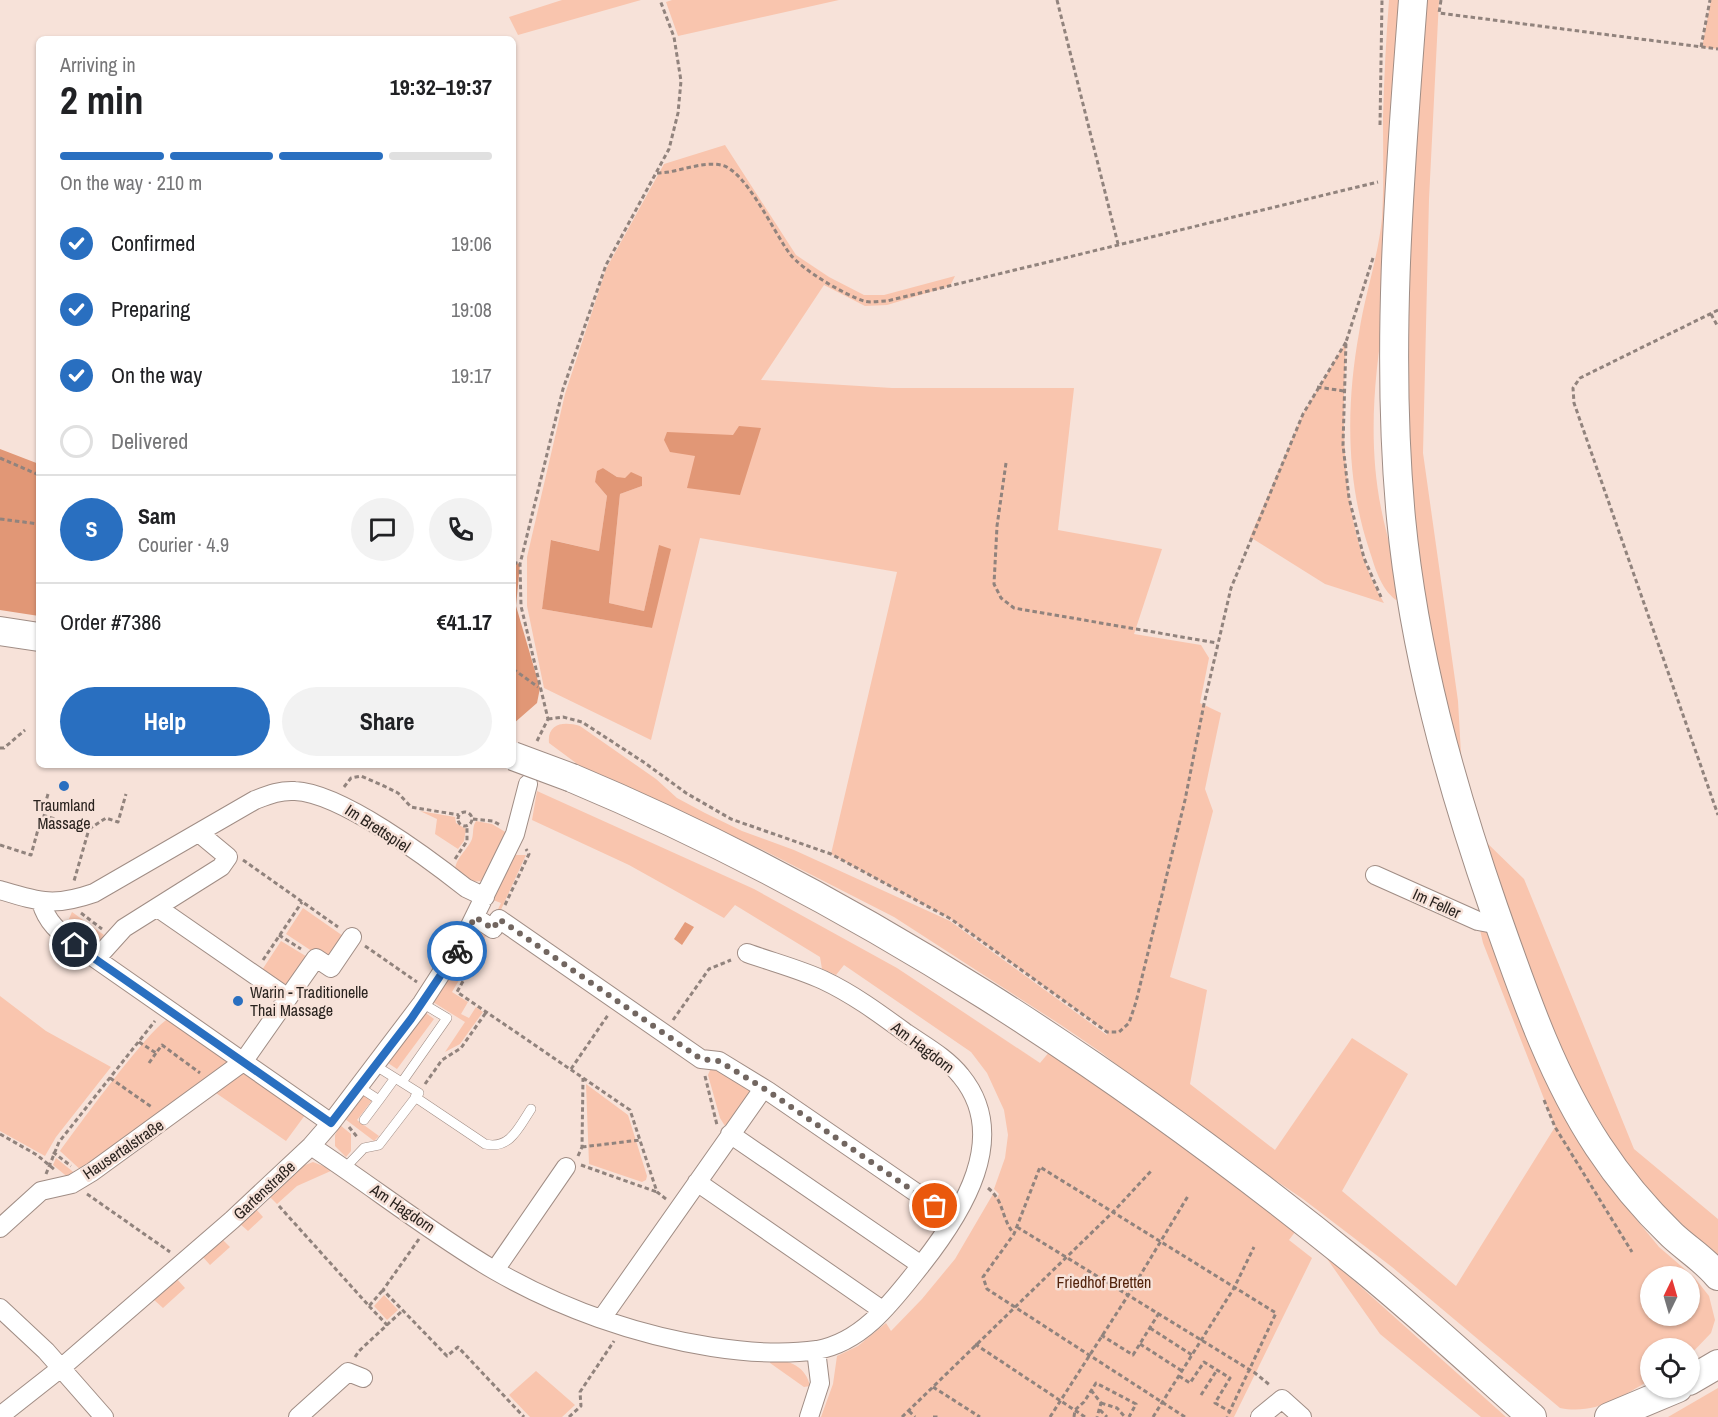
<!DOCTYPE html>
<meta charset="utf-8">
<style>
body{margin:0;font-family:"Archivo Narrow",sans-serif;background:#f2f2f2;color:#202124;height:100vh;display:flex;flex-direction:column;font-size:22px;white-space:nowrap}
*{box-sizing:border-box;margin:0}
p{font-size:20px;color:#757577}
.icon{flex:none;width:33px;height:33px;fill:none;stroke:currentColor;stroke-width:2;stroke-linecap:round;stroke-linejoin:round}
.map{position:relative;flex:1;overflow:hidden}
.details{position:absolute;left:36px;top:36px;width:480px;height:732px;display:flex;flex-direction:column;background:#fff;border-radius:9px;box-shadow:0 2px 4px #0004}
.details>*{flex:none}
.needle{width:39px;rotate:5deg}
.buttons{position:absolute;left:1640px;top:1266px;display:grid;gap:12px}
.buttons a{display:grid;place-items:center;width:60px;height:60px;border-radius:50%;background:#fff;box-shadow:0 2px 4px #0004;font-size:30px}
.pin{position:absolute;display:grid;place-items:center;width:51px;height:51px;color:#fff;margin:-26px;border:3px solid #fff;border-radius:50%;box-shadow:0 2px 6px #0007}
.courier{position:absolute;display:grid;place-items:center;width:60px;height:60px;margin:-30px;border:4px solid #296fc0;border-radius:50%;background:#fff;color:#222;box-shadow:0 2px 8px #0007}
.head em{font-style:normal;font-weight:700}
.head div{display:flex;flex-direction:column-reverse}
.head{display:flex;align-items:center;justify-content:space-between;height:102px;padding:0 24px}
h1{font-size:39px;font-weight:700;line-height:45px}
.bar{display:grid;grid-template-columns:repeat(4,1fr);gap:9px 6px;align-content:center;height:72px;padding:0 24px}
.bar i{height:8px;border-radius:4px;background:#e0e0e0}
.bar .active{background:#296fc0}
.bar p{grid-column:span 4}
.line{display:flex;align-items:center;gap:15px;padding:0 24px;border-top:2px solid #e0e0e0}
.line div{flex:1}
.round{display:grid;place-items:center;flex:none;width:63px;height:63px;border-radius:32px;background:#f2f2f2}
ol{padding:0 24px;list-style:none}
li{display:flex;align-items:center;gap:18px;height:66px}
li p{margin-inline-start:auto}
li .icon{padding:6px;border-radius:50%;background:#296fc0;color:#fff;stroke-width:4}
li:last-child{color:#757577}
li i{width:33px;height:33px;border:3px solid #e0e0e0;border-radius:50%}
.button{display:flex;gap:12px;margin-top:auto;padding:12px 24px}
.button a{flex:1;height:69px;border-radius:36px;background:#296fc0;color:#fff;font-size:24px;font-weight:700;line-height:69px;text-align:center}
.button a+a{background:#f2f2f2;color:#202124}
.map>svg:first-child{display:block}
.green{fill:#f9c5ae;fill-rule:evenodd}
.forest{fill:#e19776}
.water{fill:#e59b7a}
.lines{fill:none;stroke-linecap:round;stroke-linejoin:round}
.service-casing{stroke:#a08d85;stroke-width:10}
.minor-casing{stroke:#a08d85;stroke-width:20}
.primary-casing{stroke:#a08d85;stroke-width:30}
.path{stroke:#91837d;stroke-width:3;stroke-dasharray:4.5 3;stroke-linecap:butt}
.service{stroke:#fff;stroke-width:9}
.minor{stroke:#fff;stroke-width:18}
.primary{stroke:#fff;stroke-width:28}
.primary-bridge-casing{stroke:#a08d85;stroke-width:30;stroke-linecap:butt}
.primary-bridge{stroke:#fff;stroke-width:28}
.done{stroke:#726660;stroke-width:6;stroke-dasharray:0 10.8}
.route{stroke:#296fc0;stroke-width:8}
.poi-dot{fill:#296fc0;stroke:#f7e2d9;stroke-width:2}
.labels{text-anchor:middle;stroke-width:5;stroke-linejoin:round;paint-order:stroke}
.poi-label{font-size:16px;fill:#2a231f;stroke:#f7e2d9}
.street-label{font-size:16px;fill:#2a231f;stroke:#f7e2d9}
.park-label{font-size:16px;fill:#54240d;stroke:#f7e2d9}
</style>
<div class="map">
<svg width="1718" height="1417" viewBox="0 0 1718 1417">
<rect width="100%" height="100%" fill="#f7e2d9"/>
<path class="green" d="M 562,0 L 641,0 L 518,35 L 509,17 Z
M 672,0 L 839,0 L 678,36 L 666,2 Z
M 1389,0 L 1400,0 L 1385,311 C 1374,376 1368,443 1381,508 C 1387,539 1397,567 1401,598 L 1396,600 C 1380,588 1375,567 1369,549 C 1346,480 1346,405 1359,333 C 1365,294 1378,258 1382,218 C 1384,185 1383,151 1383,118 C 1384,79 1386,39 1389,0 Z
M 1426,0 L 1439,0 L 1429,199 L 1423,453 L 1458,701 L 1462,771 L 1439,695 L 1412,539 L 1404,343 Z
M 1711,0 L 1718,0 L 1718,49 L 1702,47 Z
M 725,145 L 796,255 L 829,277 L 864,295 L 884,295 L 955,276 L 950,286 L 887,305 L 865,306 L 824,285 L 761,380 L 892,388 L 1074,388 L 1058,530 L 1162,549 L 1134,634 L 1201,645 L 1209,658 L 1200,703 L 1221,713 L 1205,789 L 1213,811 L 1170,977 L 1207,990 L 1190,1084 L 1275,1150 L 1352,1038 L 1408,1074 L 1342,1191 L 1456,1286 L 1555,1127 L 1483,943 L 1478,921 L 1490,925 L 1548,1076 L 1599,1174 L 1659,1247 L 1694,1277 L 1709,1296 L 1715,1320 L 1711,1333 L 1689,1356 L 1689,1348 L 1650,1348 L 1650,1380 C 1621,1397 1595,1415 1560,1408 L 1392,1267 L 1303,1199 L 1181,1116 L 1102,1053 L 1061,1025 L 894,917 L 763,850 L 580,766 L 549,743 C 547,723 564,721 580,726 L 656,779 L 677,798 L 705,813 L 742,831 L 794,850 L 950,921 L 1107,1035 L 1107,1032 L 951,919 L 831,854 L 897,572 L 700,538 L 651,740 L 544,688 L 527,606 L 527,557 L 565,394 L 606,269 L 664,164 ZM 603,468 L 617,477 L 642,486 L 620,494 L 609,603 L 644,611 L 659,546 L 652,628 L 542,609 L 552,540 L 599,551 L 607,496 L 595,482 ZM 1650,1276 L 1689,1276 L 1689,1316 L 1650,1316 Z
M 1346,342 C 1342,427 1339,527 1384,603 L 1325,584 L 1250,537 L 1303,414 Z
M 537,791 L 754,889 L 897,968 L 1040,1063 L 1050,1051 L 1209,1165 L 1295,1232 L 1289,1240 L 1312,1258 L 1234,1417 L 821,1417 L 833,1384 L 837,1356 L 858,1346 L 886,1323 L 891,1331 L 922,1299 L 955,1259 L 993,1194 L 997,1198 L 999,1194 L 994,1189 L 1005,1158 L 1008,1135 L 1004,1110 L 987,1073 L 971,1052 L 844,965 L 836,975 L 822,969 L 820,957 L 735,905 L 724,918 L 629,865 L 532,820 Z
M 420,811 L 455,817 L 456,823 L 466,829 L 464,841 L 458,849 L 435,834 L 437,819 Z
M 476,821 L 492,824 L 507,833 L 481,881 L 471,882 L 455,873 C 454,859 467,851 472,839 C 474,832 472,827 476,821 Z
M 1484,840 L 1524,879 L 1634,1149 L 1718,1219 L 1718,1257 C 1685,1228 1653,1198 1626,1163 C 1616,1150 1608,1135 1600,1121 C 1545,1034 1516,937 1484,840 Z
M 514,855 L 526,855 L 499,914 L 496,913 L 501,903 L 493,900 Z
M 303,908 L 346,938 L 330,963 L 286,934 Z
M 72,912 L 104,935 L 92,950 L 64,930 Z
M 478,931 L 486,936 L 472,959 L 464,954 Z
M 281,941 L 309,958 L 289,988 L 262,970 Z
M 452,972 L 461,977 L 452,992 L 468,1002 L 461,1014 L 469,1018 L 476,1007 L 483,1012 L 460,1044 L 445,1052 L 465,1022 L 433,1002 Z
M 0,996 L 46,1031 L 111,1067 L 56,1137 L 45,1156 L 0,1131 Z
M 426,1013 L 434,1019 L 397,1069 L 388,1063 Z
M 170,1018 L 230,1061 L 83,1172 L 60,1151 C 76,1129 153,1023 170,1018 Z
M 719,1066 L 751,1088 L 753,1094 L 733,1124 L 725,1126 L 720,1118 L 708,1075 L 711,1068 Z
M 242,1068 L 308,1111 L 286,1141 L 213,1091 Z
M 586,1084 L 628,1115 L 647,1176 L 646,1180 L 642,1182 L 589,1164 Z
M 364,1093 L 373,1099 L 357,1120 L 379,1136 L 374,1141 L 345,1119 Z
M 340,1125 L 351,1134 L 351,1151 L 346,1157 L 335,1146 L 335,1135 Z
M 56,1158 L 77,1175 L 70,1179 L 53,1165 Z
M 313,1162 L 333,1170 L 297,1186 L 277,1204 L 268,1195 L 300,1167 Z
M 255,1208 L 263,1217 L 248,1231 L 239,1223 Z
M 221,1238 L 230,1247 L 210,1265 L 202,1256 Z
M 1323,1253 L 1506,1417 L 1481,1417 L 1380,1334 Z
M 176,1278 L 185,1288 L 163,1308 L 152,1298 Z
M 384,1295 L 398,1310 L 387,1320 L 374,1306 Z
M 771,1359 C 790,1360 806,1367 810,1386 L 804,1387 L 770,1363 Z
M 536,1371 L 575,1405 L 562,1417 L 530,1417 L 509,1395 Z
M 1718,1388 L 1718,1417 L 1668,1417 Z"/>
<path class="forest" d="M 739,426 L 761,428 L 740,495 L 687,488 L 695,456 L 670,452 L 664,440 L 667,432 L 733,435 Z
M 0,449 L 39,464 L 39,616 L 0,610 Z
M 603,468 L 617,477 L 625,478 L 631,472 L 642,477 L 642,486 L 620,494 L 609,603 L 644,611 L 659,545 L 671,549 L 652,628 L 542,609 L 551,540 L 599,551 L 607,496 L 595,482 L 597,471 Z
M 513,562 L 520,564 L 516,606 L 540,688 L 537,703 L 513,724 Z"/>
<path class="water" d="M 685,922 L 694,927 L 682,945 L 674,939 Z"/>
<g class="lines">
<defs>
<path id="service" d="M 402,1082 L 447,1018 L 422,1003
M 359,1087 L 379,1100 L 395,1078
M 415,1097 L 485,1144 C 510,1150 519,1127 531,1109
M 364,1120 L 379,1100
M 345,1168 L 364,1148 L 379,1145 L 419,1093 L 376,1066"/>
<path id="minor" d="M 1375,875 L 1478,921 L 1499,925
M 0,890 C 40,902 54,907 94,893 L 255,800 C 268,795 280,790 295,791 C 341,793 428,858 466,888 L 485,897
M 41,902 C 47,923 59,932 76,945 L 331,1123
M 158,908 L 288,998
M 475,917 L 493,929 L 499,919 L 701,1059 L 719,1061 L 768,1091 L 953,1218
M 96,959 L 124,928 L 221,867 L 228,857 L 199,833
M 730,1134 L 921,1265
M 311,1146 C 372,1186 431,1233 494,1270 C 560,1308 636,1335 712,1347 C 745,1352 783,1355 817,1350 C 864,1342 894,1299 922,1264 C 962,1213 1011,1137 961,1076 C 947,1058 925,1046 906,1033 C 880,1014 853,994 823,980 C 799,969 772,962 747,953
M 697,1182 L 882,1310
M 0,1228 L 41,1191 L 72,1184 L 92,1172 L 243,1062 L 316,958 L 331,968 L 352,937
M 495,1270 L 566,1167
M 0,1308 L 46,1351 L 104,1417
M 602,1318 L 763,1089
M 0,1416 L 61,1368 L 232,1220 L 311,1146 L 331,1123 L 422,1003 L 464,938 L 515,834 L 528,784
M 298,1417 L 348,1372 L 363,1378
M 809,1417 L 820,1383 L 816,1350
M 1260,1417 L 1282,1399 L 1302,1417"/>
<path id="primary" d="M 1413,0 C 1400,171 1385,347 1401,518 C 1414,653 1450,782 1494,909 C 1523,991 1550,1073 1598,1146 C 1619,1178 1645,1209 1672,1235 C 1687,1249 1705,1260 1718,1276
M 0,631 L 39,637
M 572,778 C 861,899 1124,1074 1366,1271 C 1423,1318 1477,1368 1532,1417
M 1689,1381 L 1718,1364
M 1609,1417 L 1678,1388"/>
</defs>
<use href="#service" class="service-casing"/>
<use href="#minor" class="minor-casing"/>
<use href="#primary" class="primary-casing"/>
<path class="path" d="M 1057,0 L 1118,244
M 1441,0 L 1439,13 L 1718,49
M 1701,47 L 1710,0
M 1380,125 L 1382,0
M 657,173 C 678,173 700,161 721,165 C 746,170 774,233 790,254 C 802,270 845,295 864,301 C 871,303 880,301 887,301 L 1378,182
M 1373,258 L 1346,342 L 1343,445 L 1349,498 L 1364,558 L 1381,597
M 1718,310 L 1580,378 L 1573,388 L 1574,403 L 1718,815
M 1711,314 L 1718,327
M 1317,387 L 1344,391
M 0,458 L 39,475
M 1006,463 L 997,526 L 994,584 L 1001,598 L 1014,608 L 1217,643
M 0,519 L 39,524
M 513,562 L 520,564
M 513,669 L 538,687
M 548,719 L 563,717 L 582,722 L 645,763 L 686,793 L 731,819 L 831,854 L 951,919 L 1107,1032 L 1119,1032 L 1129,1023 L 1136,1002 L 1185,800 L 1204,704 L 1231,588 L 1303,414 L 1346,342
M 537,741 L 548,719 L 521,606 L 520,564 L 563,389 L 606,265 L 669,149 L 678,113 L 681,81 L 674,37 L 660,0
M 0,748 L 4,748 L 25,730
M 344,787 L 351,778 L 361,776 L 384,786 L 398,793 L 411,807 L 459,815
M 48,794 L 42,815 L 89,829 L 74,881
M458 819a7 7 0 1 1 14 0a7 7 0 1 1-14 0Z
M 473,819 L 493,821 L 500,825
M 89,829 L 106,818 L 118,822 L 126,794
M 0,845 L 31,855 L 42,815
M 455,859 L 467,841 L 467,826
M 243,860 L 338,927
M 505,905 L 529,854 L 526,849
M 81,913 L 102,929
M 279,935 L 301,949
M 365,946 L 417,982
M 263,960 L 302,902
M 461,971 L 467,974 L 457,992 L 630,1110 L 657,1192 L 666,1199
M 467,974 L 485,943
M 673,1020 L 709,969 L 731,960
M 139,1042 L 156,1053 L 162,1045 L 200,1073
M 149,1063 L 156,1053
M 571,1069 L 608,1015
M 705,1076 L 717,1125
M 110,1078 L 153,1108
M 425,1084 L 442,1060 L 461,1048 L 487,1011
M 1544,1100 L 1555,1127 L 1632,1252
M 349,1127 L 358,1138
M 0,1134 L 37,1155 L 55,1170
M 582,1147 L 640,1140
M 53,1152 L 71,1166
M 578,1156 L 582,1147 L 583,1078
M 581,1165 L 657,1192
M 46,1174 L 59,1142 L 155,1021
M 988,1188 C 1005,1202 1000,1216 1014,1234
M 87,1194 L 170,1252
M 279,1206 L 369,1306 L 383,1290
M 1017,1227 L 1255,1373 L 1271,1386
M 419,1239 L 383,1290 L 447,1356 L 458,1347 L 524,1417
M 369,1306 L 387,1325
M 1150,1328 L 1192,1355
M 1101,1335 L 1133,1355 L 1159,1313
M 975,1344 L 1085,1417
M 1140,1344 L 1182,1371
M 355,1357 L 359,1351 L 402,1311
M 1179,1376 L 1190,1383 L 1204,1362 L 1230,1378 L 1215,1403 L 1229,1411
M 933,1387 L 980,1417
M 1091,1390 L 1101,1403 L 1097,1417
M 1201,1395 L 1217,1370
M 1101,1403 L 1117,1408 L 1125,1417
M 1100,1410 L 1107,1417
M 909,1411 L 915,1417
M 569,1417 L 581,1406 L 580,1392 L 614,1341
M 902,1417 L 1113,1212 L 1152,1170
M 933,1417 L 939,1417
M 1050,1417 L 1129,1294 L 1188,1196
M 1074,1417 L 1075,1410 L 1084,1402 L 1096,1383 L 1136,1404 L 1129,1417
M 1153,1417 L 1234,1288 L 1254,1247
M 1185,1417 L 987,1289 L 983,1277 L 1014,1234 L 1040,1167 L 1276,1313 L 1227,1417"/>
<use href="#service" class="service"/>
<use href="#minor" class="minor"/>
<use href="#primary" class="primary"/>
<defs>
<path id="primary-bridge" d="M 513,756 L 572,778"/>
</defs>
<use href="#primary-bridge" class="primary-bridge-casing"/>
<use href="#primary-bridge" class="primary-bridge"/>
</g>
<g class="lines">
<path class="done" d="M 457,951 L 475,917 L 493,929 L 499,919 L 701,1059 L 719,1061 L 768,1091 L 935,1206"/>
<path class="route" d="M 75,945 L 331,1123 L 411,1019 L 457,951"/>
</g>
<g class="poi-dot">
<circle cx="64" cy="786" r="6"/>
<circle cx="238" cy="1001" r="6"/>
</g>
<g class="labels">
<g class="poi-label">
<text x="64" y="811">Traumland<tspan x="64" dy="18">Massage</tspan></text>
<text x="250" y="998" text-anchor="start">Warin - Traditionelle<tspan x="250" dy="18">Thai Massage</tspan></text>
</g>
<g class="street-label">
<text transform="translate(378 828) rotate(33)" y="6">Im Brettspiel</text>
<text transform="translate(1437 903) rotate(24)" y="6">Im Feller</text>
<text transform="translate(923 1047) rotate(37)" y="6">Am Hagdorn</text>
<text transform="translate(123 1149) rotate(-34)" y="6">Hausertalstraße</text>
<text transform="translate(264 1190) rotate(-43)" y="6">Gartenstraße</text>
<text transform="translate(403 1208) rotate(34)" y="6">Am Hagdorn</text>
</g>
<g class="park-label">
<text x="1104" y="1288">Friedhof Bretten</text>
</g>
</g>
</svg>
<div class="buttons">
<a><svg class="needle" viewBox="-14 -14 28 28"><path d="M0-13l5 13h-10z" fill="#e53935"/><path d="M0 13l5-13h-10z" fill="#757577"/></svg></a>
<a><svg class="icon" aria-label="locate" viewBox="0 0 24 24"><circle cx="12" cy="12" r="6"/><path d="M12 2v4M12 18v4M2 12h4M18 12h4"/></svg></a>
</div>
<div class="pin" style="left:935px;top:1206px;background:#ea580c"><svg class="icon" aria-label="bag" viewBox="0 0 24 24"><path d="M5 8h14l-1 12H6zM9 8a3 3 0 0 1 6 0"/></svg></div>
<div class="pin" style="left:75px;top:945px;background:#1f2937"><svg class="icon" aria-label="home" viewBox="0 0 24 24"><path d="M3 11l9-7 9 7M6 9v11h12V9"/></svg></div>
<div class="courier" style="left:457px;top:951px"><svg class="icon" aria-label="bike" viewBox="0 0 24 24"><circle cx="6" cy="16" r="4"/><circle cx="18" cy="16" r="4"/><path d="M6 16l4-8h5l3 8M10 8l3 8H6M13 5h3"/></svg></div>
<section class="details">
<div class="head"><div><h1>2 min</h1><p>Arriving in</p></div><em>19:32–19:37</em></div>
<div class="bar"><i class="active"></i><i class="active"></i><i class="active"></i><i></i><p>On the way · 210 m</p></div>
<ol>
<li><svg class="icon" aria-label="check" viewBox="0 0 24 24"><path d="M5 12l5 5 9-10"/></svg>Confirmed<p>19:06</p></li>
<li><svg class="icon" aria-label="check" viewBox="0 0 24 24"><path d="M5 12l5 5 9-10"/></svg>Preparing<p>19:08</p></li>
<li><svg class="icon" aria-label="check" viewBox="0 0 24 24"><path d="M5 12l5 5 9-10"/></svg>On the way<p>19:17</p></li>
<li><i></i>Delivered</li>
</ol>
<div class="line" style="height:108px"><b class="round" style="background:#296fc0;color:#fff">S</b><div><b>Sam</b><p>Courier · 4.9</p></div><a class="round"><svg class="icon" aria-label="chat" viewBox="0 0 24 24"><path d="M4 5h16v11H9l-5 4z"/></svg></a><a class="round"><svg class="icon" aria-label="phone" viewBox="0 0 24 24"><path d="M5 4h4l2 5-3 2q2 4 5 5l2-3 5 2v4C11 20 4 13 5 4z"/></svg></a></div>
<div class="line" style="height:78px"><div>Order #7386</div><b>€41.17</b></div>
<div class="button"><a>Help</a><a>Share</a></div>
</section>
</div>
